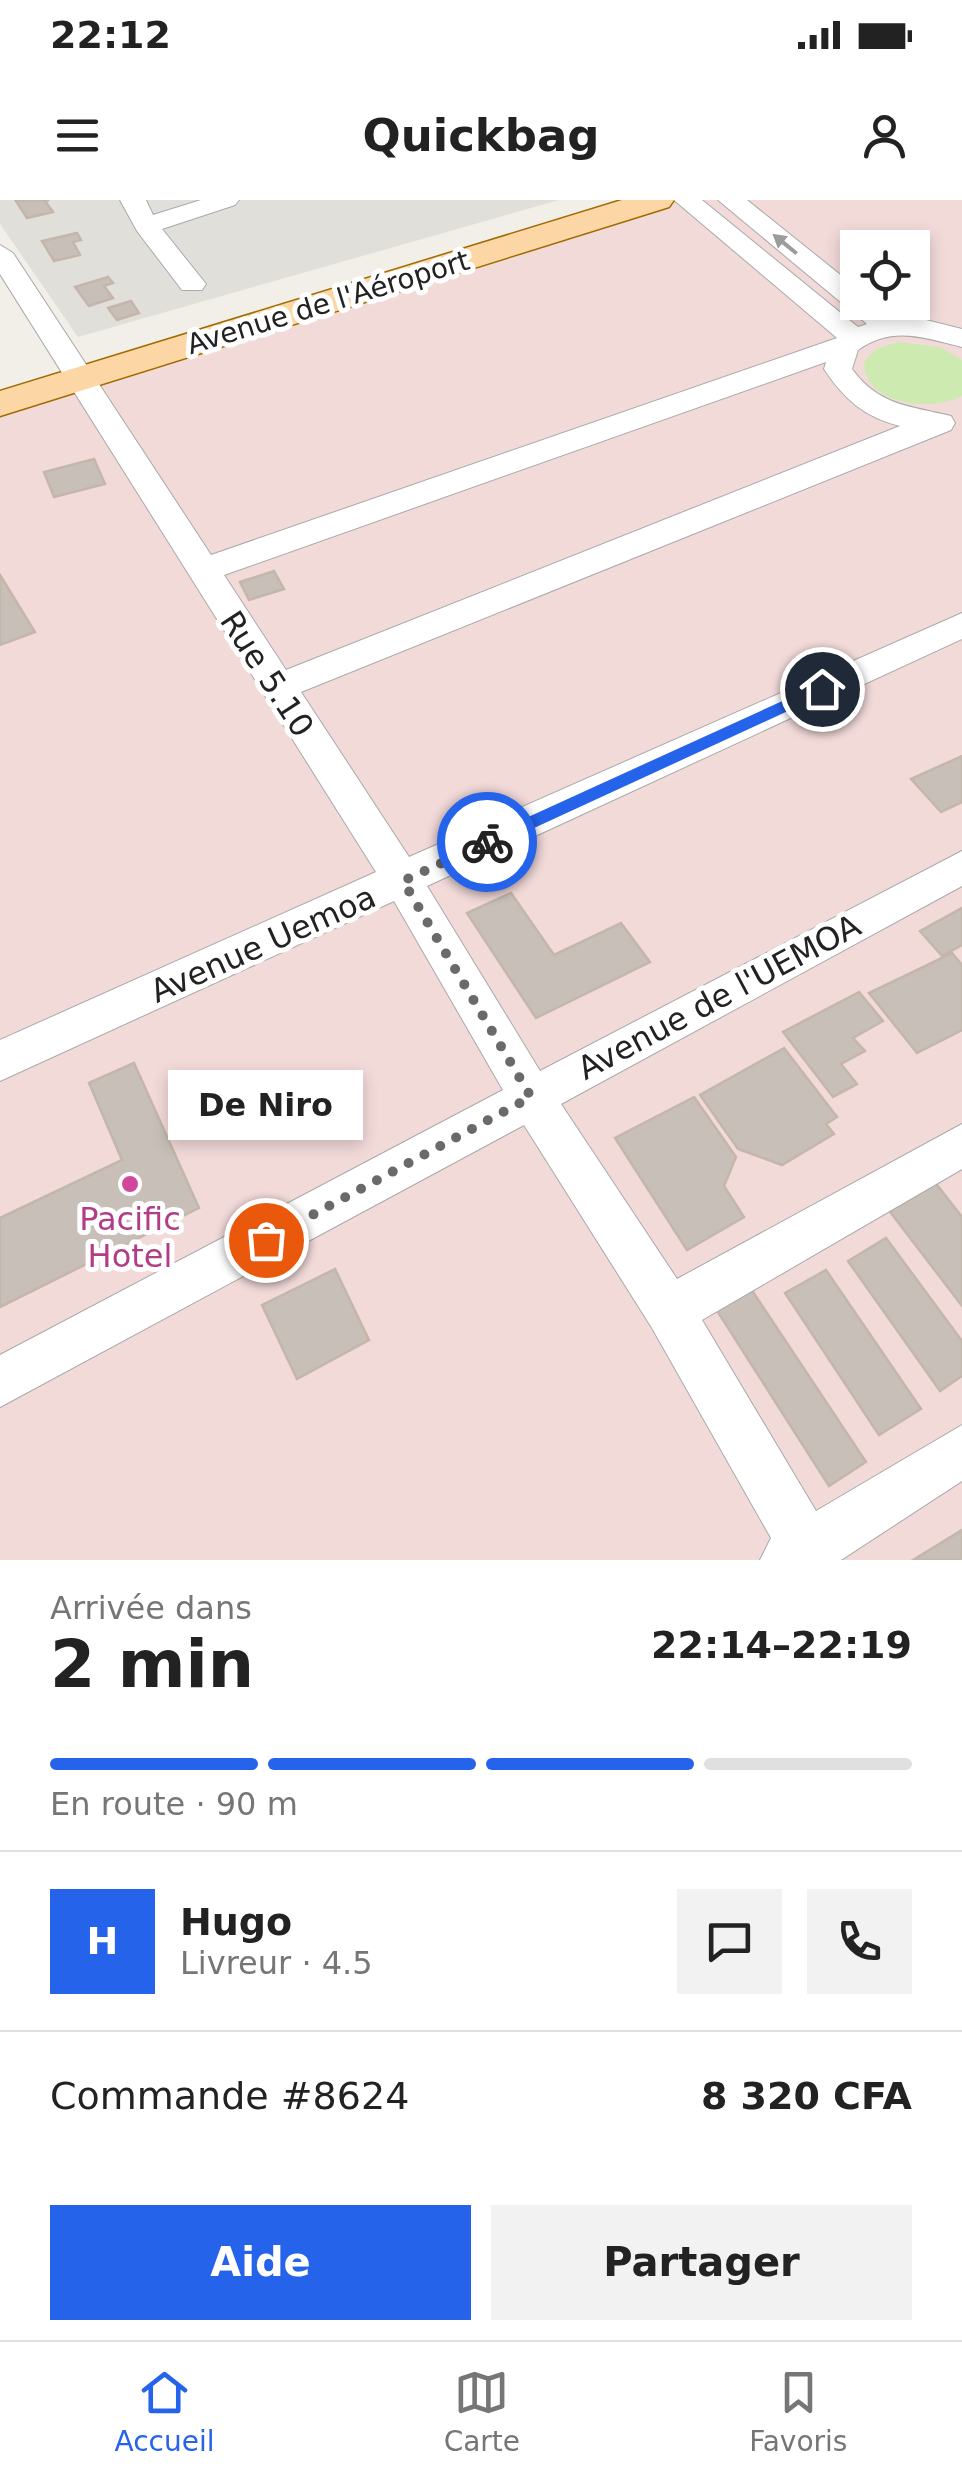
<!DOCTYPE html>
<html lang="fr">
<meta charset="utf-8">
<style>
body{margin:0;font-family:"DejaVu Sans",sans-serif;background:#f2f2f2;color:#222;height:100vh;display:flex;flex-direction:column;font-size:38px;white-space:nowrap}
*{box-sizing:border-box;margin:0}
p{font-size:32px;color:#767676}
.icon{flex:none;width:55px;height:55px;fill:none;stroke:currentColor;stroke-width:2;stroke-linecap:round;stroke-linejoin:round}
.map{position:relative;height:1360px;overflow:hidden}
.sheet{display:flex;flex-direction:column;background:#fff;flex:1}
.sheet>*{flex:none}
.fabs{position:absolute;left:840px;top:30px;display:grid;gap:20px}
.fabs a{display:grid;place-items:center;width:90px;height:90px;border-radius:0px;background:#fff;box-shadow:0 5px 15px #0003;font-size:50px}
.pin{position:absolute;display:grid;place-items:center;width:85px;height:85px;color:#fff;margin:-42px;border:5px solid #fff;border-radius:50%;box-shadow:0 2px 10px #0007}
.courier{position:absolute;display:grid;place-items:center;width:100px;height:100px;margin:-50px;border:8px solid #2563eb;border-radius:50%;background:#fff;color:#222;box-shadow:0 2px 12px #0007}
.bubble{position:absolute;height:70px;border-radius:0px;background:#fff;box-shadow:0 5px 15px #0003;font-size:32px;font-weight:700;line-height:70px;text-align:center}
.summary em{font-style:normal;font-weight:700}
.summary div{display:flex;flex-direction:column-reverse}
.summary{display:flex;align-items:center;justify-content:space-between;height:170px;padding:0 50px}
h1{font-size:65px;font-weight:700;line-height:75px}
.bar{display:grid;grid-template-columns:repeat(4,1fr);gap:15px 10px;align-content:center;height:120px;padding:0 50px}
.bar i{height:12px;border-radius:8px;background:#e0e0e0}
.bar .active{background:#2563eb}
.bar p{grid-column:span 4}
.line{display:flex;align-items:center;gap:25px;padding:0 50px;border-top:2px solid #e0e0e0}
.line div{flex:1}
.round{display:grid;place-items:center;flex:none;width:105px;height:105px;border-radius:0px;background:#f2f2f2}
.primary-button{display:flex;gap:20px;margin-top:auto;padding:20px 50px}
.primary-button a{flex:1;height:115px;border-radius:0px;background:#2563eb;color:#fff;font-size:40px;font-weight:700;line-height:115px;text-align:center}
.primary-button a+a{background:#f2f2f2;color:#222}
.status{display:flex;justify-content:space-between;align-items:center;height:70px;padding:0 50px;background:#fff;direction:ltr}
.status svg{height:28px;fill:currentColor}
header{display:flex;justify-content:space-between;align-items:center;height:130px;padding:0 50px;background:#fff;font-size:45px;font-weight:700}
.menu{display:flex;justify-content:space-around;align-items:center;height:140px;border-top:2px solid #e0e0e0;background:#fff;font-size:28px;color:#767676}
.menu a{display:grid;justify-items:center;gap:5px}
.menu .active{color:#2563eb}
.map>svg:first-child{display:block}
.commercial{fill:#f2dad9;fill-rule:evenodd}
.airport{fill:#e1dfda}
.grass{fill:#cdebb0}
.building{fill:#c7bfb8;stroke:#c4b6ab;stroke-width:2.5}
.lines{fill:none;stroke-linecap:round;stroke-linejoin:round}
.minor-casing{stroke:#a9a9a9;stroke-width:2}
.major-casing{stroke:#a06b00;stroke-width:3}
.minor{fill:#fff;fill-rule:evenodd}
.major{fill:#fcd6a4;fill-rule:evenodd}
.oneway{fill:#9c9c9c}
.route{fill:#2563eb}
.done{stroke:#6b6a68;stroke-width:10;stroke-dasharray:0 18}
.hotel-dot{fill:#d1479c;stroke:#fff;stroke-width:4}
.labels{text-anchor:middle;stroke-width:10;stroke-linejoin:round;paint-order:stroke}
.far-street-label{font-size:28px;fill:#222;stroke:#fff}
.street-label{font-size:32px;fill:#222;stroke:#fff}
.hotel-label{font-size:32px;fill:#b23c85;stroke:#fff}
</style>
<div class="status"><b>22:12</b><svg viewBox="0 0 49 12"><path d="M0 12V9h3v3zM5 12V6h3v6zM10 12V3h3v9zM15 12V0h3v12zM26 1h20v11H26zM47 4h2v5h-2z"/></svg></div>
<header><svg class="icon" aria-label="menu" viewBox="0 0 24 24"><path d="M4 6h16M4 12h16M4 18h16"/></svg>Quickbag<svg class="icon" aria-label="person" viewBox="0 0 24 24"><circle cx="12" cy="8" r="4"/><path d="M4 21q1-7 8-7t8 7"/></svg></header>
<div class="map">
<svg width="962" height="1360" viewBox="0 0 962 1360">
<rect width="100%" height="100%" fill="#f2efe9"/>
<path class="commercial" d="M 657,0 L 962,0 L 962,1360 L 0,1360 L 0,204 ZM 858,48 L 912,48 L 912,102 L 858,102 Z"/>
<path class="airport" d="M 0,0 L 559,0 L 78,137 L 0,24 Z"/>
<path class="grass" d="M 898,142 L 940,147 L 962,160 L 962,196 C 933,212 864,206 864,162 L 876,149 Z"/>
<path class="building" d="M 49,0 L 45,1 L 53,12 L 27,18 L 16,1 Z
M 77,33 L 81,40 L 73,42 L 80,55 L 54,61 L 42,41 Z
M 108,77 L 113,83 L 104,86 L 113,98 L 89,106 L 75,87 Z
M 131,101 L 139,113 L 117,120 L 108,108 Z
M 94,259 L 105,284 L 54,297 L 44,272 Z
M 274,371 L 284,389 L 249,400 L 240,382 Z
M 0,375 L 35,432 L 0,445 Z
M 962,556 L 962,602 L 941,612 L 911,579 Z
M 511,693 L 554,755 L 621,723 L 650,762 L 536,818 L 467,713 Z
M 962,708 L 962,745 L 942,756 L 920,731 Z
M 952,753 L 962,765 L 962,830 L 917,853 L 869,793 Z
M 859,792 L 883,821 L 853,838 L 865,851 L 841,864 L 857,884 L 833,897 L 783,832 Z
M 784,848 L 837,917 L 826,924 L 834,934 L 782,965 L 738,949 L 700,895 Z
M 134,863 L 199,1008 L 0,1107 L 0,1018 L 122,960 L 89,883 Z
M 694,897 L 736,957 L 724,986 L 744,1017 L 687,1050 L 615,938 Z
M 934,981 L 962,1017 L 962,1106 L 888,1009 Z
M 886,1038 L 962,1141 L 962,1176 L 940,1191 L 848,1061 Z
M 335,1069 L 369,1140 L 297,1179 L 262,1105 Z
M 826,1070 L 921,1209 L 879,1235 L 785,1093 Z
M 749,1086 L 866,1262 L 829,1286 L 714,1106 Z
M 962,1330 L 962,1360 L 913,1360 Z"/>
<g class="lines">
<defs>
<path id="minor" d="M 120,0 L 146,0 L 153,15 L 201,0 L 239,0 L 235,5 L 162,29 L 206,84 L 202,90 L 182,90 L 137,31 Z
M 674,0 L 702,0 L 858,127 L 867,124 L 718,0 L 747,0 L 858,89 L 858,102 L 875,102 L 894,118 L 918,118 L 962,129 L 962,147 C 924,138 893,125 858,150 L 852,169 C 879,206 910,206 951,216 L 955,223 L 951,230 L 301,492 L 409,657 L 962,413 L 962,439 L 427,686 L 540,871 L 962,651 L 962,686 L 561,904 L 677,1079 L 962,924 L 962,969 L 702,1120 L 816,1311 L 962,1225 L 962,1281 L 841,1360 L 760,1360 L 771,1338 L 652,1128 L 524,925 L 0,1207 L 0,1155 L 503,890 L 394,701 L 0,881 L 0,840 L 376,672 L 0,74 L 0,45 L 13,53 L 211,355 L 837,138 ZM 826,162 L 824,169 C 844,199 864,217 900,226 L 286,470 L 224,375 Z"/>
<path id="major" d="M 622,0 L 674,0 L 669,7 L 0,216 L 0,191 Z"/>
</defs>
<use href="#minor" class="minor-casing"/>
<use href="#major" class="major-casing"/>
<use href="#minor" class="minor"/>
<use href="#major" class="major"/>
</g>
<defs><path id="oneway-solid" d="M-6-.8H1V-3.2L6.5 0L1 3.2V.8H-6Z" transform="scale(2.5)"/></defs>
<use class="oneway" href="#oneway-solid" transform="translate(785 44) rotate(-141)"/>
<path class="route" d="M 822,483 L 827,485 L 827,493 L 493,647 L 482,647 L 480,642 L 482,638 Z"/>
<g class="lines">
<path class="done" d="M 266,1040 L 531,897 L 403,681 L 487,642"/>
</g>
<circle class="hotel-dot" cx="130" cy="984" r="10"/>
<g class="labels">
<g class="far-street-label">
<text transform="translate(328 102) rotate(-17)" y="10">Avenue de l'Aéroport</text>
</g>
<g class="street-label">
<text transform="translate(267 474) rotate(57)" y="11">Rue 5.10</text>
<text transform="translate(263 744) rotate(-24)" y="11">Avenue Uemoa</text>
<text transform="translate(719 797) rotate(-28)" y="11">Avenue de l'UEMOA</text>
</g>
<g class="hotel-label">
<text x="130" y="1030">Pacific<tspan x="130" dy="37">Hotel</tspan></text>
</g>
</g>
</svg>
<div class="fabs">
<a><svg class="icon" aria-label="locate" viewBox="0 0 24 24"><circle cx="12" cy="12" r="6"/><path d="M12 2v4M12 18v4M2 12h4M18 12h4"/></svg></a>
</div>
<div class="pin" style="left:266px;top:1040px;background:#ea580c"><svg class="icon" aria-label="bag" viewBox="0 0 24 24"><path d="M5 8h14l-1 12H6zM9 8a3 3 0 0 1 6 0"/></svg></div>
<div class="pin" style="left:822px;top:489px;background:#1f2937"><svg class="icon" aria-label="home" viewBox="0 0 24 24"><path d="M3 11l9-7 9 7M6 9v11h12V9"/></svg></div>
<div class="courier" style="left:487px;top:642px"><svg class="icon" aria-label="bike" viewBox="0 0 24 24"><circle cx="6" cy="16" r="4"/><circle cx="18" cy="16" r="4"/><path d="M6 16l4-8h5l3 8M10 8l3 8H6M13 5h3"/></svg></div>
<div class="bubble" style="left:168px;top:870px;width:195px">De Niro</div>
</div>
<section class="sheet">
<div class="summary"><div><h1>2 min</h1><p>Arrivée dans</p></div><em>22:14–22:19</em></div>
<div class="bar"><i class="active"></i><i class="active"></i><i class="active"></i><i></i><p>En route · 90 m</p></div>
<div class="line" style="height:180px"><b class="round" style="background:#2563eb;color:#fff">H</b><div><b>Hugo</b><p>Livreur · 4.5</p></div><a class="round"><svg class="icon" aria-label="chat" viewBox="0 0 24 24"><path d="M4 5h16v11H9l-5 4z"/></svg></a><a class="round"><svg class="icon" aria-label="phone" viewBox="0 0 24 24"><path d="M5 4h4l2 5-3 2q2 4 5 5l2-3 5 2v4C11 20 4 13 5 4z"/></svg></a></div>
<div class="line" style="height:130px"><div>Commande #8624</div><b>8 320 CFA</b></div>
<div class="primary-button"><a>Aide</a><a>Partager</a></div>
</section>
<nav class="menu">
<a class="active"><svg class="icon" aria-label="home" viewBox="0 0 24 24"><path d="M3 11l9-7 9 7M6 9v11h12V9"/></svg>Accueil</a>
<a><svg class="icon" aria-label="map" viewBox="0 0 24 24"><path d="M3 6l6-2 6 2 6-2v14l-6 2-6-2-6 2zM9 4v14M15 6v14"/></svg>Carte</a>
<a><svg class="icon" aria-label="saved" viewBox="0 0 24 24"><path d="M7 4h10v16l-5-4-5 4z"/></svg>Favoris</a>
</nav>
